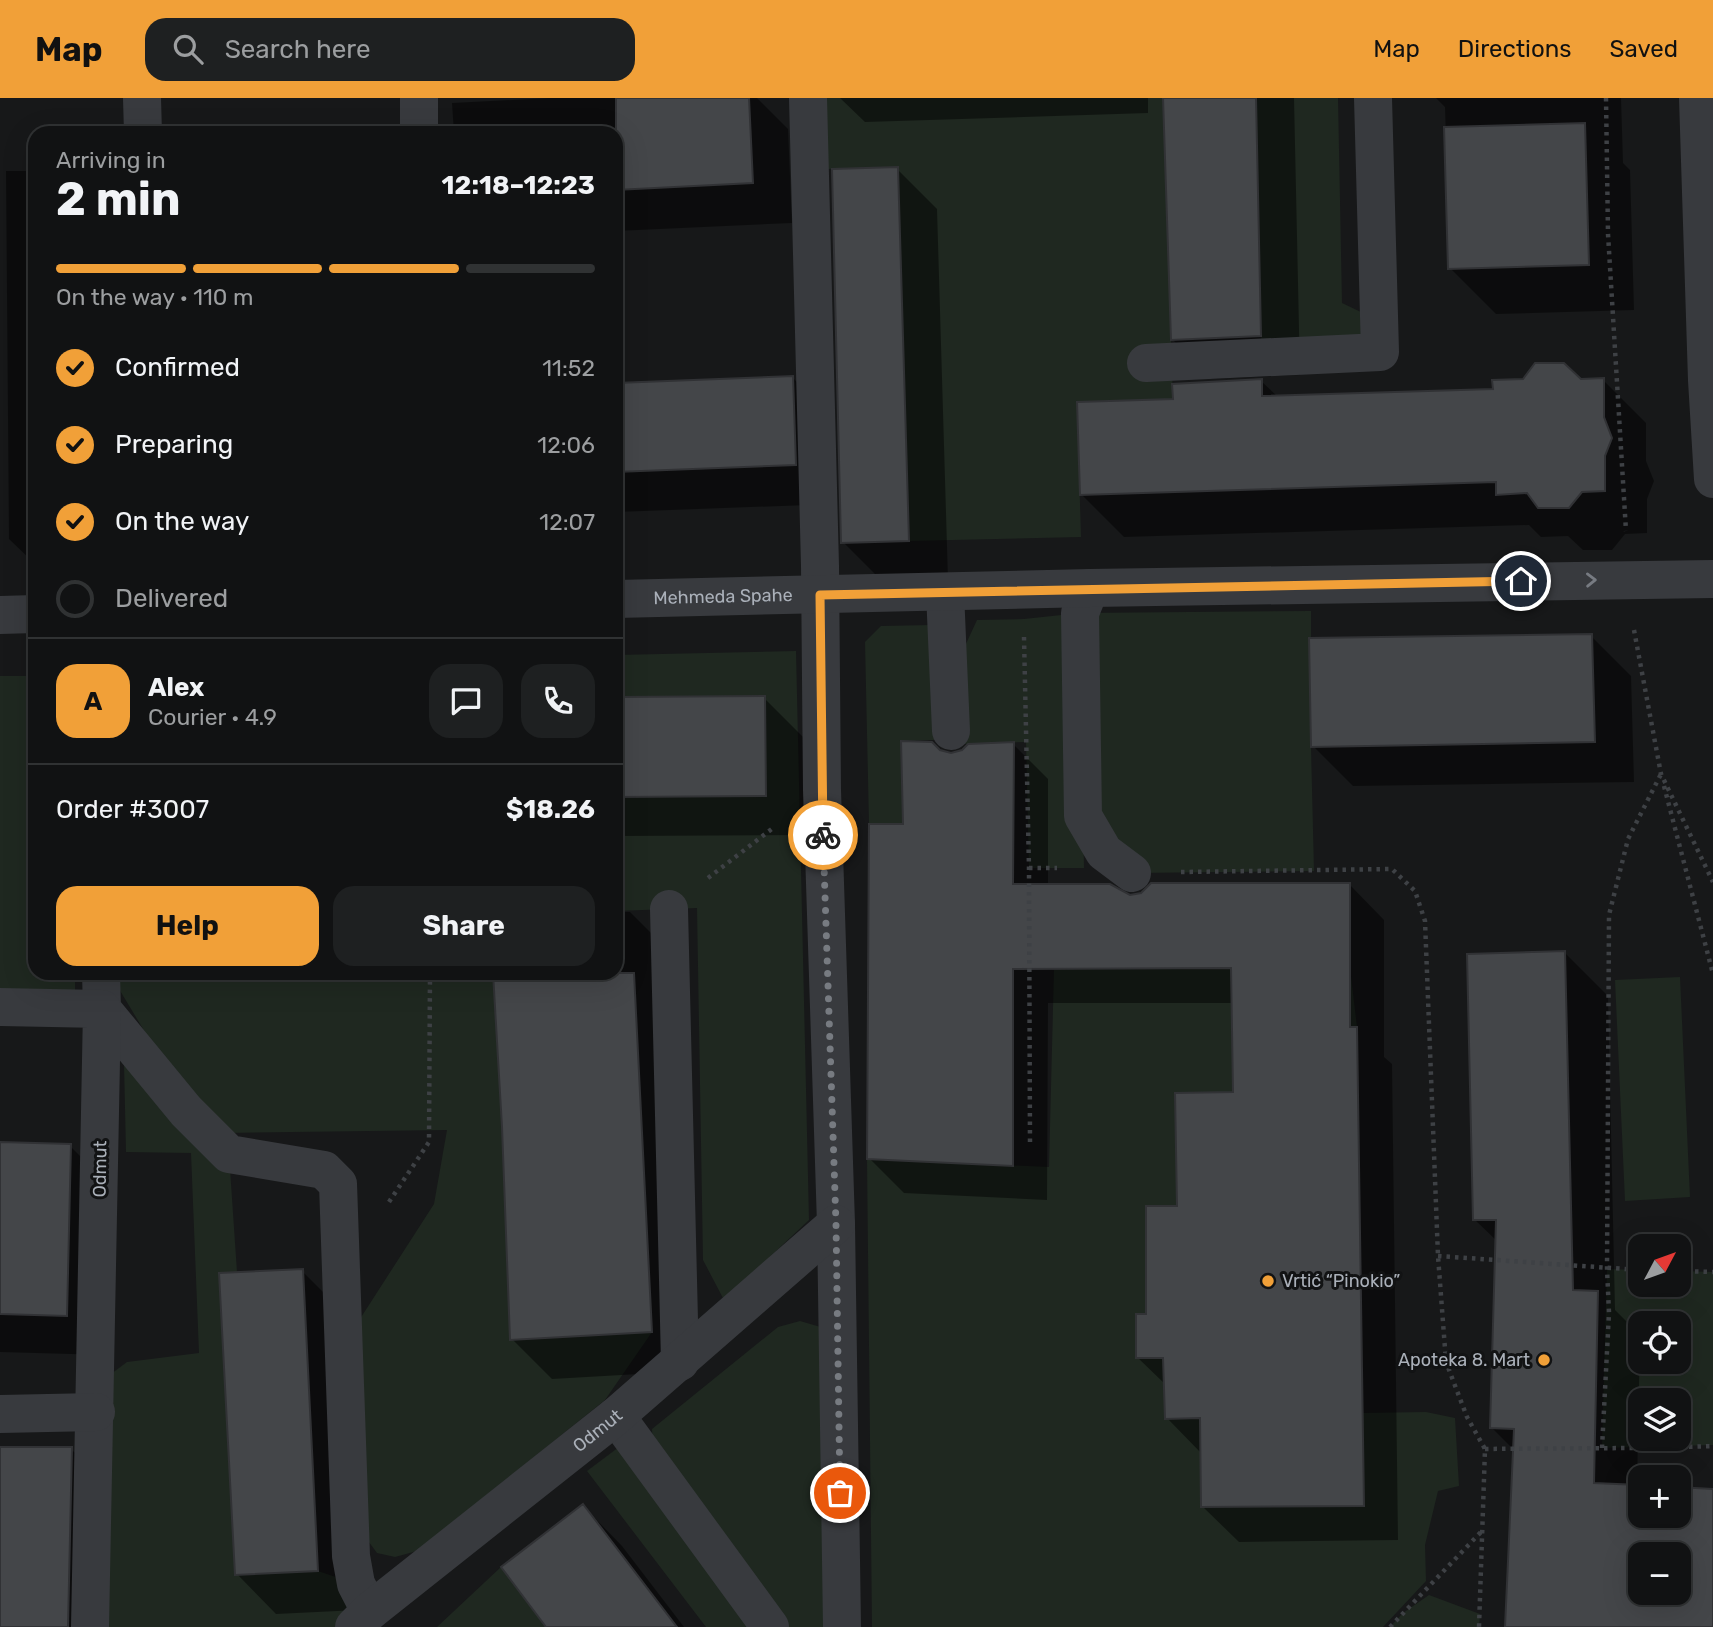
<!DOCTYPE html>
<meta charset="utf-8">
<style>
body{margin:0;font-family:Rubik,sans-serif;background:#1e2021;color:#f1f3f6;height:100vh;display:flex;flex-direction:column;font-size:26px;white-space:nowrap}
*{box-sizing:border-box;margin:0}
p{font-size:23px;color:#9c9ea0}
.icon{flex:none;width:38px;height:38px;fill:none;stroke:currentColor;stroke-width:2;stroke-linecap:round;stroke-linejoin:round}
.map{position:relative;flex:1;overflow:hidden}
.panel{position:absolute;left:28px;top:28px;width:595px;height:854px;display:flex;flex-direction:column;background:#111213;border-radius:21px;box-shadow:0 7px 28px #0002,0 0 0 2px #303233}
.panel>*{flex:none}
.needle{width:46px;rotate:49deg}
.fabs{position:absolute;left:1628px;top:1136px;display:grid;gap:14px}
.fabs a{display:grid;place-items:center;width:63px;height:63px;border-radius:14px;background:#111213;box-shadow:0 7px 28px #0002,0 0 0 2px #303233;font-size:35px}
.pin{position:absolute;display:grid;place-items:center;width:60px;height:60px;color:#fff;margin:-30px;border:4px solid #fff;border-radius:50%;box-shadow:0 2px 7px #0007}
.courier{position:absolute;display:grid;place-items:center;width:70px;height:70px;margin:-35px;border:5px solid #f1a038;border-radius:50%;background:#fff;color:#222;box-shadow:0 2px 9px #0007}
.summary em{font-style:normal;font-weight:700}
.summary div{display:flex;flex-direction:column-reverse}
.summary{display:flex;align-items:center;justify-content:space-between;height:119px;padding:0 28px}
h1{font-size:46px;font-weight:700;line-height:52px}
.bar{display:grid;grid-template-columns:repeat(4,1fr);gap:10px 7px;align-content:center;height:84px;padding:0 28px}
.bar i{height:9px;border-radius:5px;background:#303233}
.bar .on{background:#f1a038}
.bar p{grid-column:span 4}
.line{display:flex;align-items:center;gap:18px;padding:0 28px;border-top:2px solid #303233}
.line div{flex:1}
.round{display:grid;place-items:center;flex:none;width:74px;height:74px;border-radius:21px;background:#1e2021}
ol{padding:0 28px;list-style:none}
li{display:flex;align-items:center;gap:21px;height:77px}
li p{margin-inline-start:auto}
li .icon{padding:7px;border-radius:50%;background:#f1a038;color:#111;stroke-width:4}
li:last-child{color:#9c9ea0}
li i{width:38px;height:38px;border:4px solid #303233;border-radius:50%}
.cta{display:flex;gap:14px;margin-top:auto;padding:14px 28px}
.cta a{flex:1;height:80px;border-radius:21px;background:#f1a038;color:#111;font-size:28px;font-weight:700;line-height:80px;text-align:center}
.cta a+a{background:#1e2021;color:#f1f3f6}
header{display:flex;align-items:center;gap:42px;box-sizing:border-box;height:98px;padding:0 35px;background:#f1a038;color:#111}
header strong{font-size:33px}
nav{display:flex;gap:38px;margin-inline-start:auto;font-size:24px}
.search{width:490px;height:63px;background:#1e2021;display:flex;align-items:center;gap:18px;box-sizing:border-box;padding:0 24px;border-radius:21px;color:#9c9ea0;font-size:26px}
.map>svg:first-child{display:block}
.green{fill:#1f2820;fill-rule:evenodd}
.shadow{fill:#0007;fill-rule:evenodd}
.building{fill:#444649;stroke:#313235;stroke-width:2;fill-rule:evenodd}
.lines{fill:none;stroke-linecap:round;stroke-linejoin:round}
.path{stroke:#3e4145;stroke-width:4.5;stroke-dasharray:3.5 5;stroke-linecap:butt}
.minor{stroke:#383a3e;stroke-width:38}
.oneway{stroke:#777b82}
.done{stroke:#777b81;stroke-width:7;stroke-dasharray:0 12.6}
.route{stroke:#f1a038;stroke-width:9}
.poi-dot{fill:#f1a038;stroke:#121314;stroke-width:2.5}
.labels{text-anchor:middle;stroke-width:6;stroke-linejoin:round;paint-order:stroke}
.street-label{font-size:18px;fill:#aab0b9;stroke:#121314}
.poi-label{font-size:18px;fill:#aab0b9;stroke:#121314;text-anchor:start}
</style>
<header>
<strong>Map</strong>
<div class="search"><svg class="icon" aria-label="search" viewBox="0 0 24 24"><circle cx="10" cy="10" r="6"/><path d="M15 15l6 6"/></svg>Search here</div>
<nav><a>Map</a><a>Directions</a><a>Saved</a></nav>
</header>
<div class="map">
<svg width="1713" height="1529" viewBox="0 0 1713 1529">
<rect width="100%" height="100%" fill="#171819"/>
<path class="green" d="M 820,0 L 1163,0 L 1173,301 L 1077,304 L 1081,439 L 909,443 L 898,70 L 823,71 Z
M 1256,0 L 1338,0 L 1342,205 L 1363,215 L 1363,245 L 1261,247 Z
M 1311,513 L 1311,649 L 1314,773 L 1132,775 L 1083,720 L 1084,770 L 1029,770 L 1026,644 L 964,646 L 965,548 L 977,522 L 1024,521 L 1080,515 Z
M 932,527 L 934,642 L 902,643 L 903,726 L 869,726 L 865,544 L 881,528 Z
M 796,553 L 809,1122 L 724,1202 L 703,1162 L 697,810 L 616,813 L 616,557 Z
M 0,578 L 35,578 L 35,875 L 75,875 L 75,903 L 0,902 Z
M 1054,870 L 1350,870 L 1357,929 L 1233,930 L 1233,994 L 1175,996 L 1177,1108 L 1146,1108 L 1146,1139 L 1188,1215 L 1136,1216 L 1136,1260 L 1163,1260 L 1165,1321 L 1200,1320 L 1202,1409 L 1363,1408 L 1363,1315 L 1426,1314 L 1455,1320 L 1459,1388 L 1438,1393 L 1425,1447 L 1426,1483 L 1383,1529 L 872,1529 L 867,1061 L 1049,1069 Z
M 118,875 L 493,875 L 502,1029 L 510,1241 L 652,1234 L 605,1302 L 417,1453 L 395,1459 L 377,1455 L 366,1440 L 358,1224 L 434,1106 L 447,1032 L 223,1035 L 160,959 L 119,891 Z
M 1680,879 L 1690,1099 L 1625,1103 L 1615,882 Z
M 124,966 L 229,1056 L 237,1174 L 219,1175 L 235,1476 L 318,1473 L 356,1486 L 354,1529 L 90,1529 L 111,1276 L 127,1264 L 199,1255 L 191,1055 L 126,1054 Z
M 1607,1171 L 1640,1172 L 1640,1186 L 1678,1186 L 1678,1173 L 1713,1174 L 1713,1347 L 1602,1350 ZM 1640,1225 L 1678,1225 L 1678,1264 L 1640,1264 ZM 1640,1302 L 1678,1302 L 1678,1340 L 1640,1340 Z
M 800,1223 L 824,1230 L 829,1529 L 778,1529 L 653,1352 L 652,1331 L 778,1229 Z
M 619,1349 L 755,1529 L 706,1529 L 587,1373 Z
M 501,1469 L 546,1529 L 437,1529 Z
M 1429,1497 L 1480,1516 L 1479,1529 L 1390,1529 L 1403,1515 Z"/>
<path class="shadow" d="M 550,0 L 757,0 L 788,31 L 792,125 L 616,133 L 616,35 L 454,35 L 452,5 Z
M 840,0 L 1148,0 L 1148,15 L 865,24 Z
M 1164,0 L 1294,0 L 1300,277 L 1212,281 L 1172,241 Z
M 1436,0 L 1621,0 L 1623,65 L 1630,72 L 1634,212 L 1496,216 L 1450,170 L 1445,9 Z
M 897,71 L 937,111 L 948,482 L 883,484 L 843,444 Z
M 6,73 L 35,73 L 35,466 L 9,441 Z
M 793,280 L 832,320 L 835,406 L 616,414 L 616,287 Z
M 1580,282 L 1603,282 L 1646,325 L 1646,363 L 1654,383 L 1647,401 L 1647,435 L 1625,436 L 1612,452 L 1583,452 L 1568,438 L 1541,439 L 1529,427 L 1124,439 L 1081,396 L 1174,303 L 1261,283 L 1278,299 L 1494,293 Z
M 1591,538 L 1631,578 L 1634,684 L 1353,688 L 1313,648 Z
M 764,600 L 804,640 L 805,737 L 616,738 L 616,601 Z
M 1013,646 L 1048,681 L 1048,788 L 1130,799 L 1349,786 L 1384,822 L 1384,959 L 1392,966 L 1398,1442 L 1239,1444 L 1203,1409 L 1202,1356 L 1167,1320 L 1166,1287 L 1138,1260 L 1147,1218 L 1179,1110 L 1235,996 L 1234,905 L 1048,905 L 1047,1102 L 904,1095 L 869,1060 L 905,727 L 939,654 L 951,657 Z
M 616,814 L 630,814 L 670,854 L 691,1273 L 552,1281 L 512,1241 L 504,1029 L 494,875 L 616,875 Z
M 1565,855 L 1608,898 L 1615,1212 L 1640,1237 L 1637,1389 L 1640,1418 L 1678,1418 L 1713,1393 L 1713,1529 L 1507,1529 L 1515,1353 L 1492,1330 L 1498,1144 L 1475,1122 ZM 1640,1456 L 1678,1456 L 1678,1494 L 1640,1494 Z
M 0,1046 L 70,1048 L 110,1088 L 106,1257 L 0,1254 Z
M 302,1173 L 342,1213 L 358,1512 L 276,1516 L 237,1476 Z
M 0,1351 L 71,1351 L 111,1391 L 108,1529 L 0,1529 Z
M 583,1408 L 622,1448 L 684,1529 L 548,1529 Z"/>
<path class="building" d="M 616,0 L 749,0 L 753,85 L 616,92 Z
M 1163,0 L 1256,0 L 1261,238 L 1171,242 Z
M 1585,25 L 1589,167 L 1448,171 L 1444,29 Z
M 898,69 L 909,443 L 841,445 L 832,71 Z
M 1535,265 L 1564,265 L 1581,281 L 1604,280 L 1604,319 L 1612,340 L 1605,358 L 1605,393 L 1582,394 L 1569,410 L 1538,410 L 1527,395 L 1496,397 L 1496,384 L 1080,397 L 1077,304 L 1173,301 L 1172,286 L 1262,281 L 1262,298 L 1493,291 L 1492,282 L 1523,281 Z
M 793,278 L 796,367 L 616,374 L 616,285 Z
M 1592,536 L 1595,644 L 1311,649 L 1309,540 Z
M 765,598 L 766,698 L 616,699 L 616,599 Z
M 901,643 L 932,644 L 940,652 L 951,655 L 962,652 L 968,646 L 1014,644 L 1013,786 L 1110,786 L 1130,797 L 1141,795 L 1151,785 L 1350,785 L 1350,929 L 1357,929 L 1364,1408 L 1201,1409 L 1200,1320 L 1165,1321 L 1163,1260 L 1136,1260 L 1136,1216 L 1146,1216 L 1146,1108 L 1177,1108 L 1175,995 L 1233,994 L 1231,870 L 1013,871 L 1013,1068 L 867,1061 L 869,726 L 903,726 Z
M 1565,853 L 1573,1192 L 1598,1193 L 1594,1385 L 1640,1387 L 1640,1418 L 1678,1418 L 1678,1389 L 1713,1391 L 1713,1529 L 1505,1529 L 1514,1331 L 1490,1330 L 1496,1122 L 1473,1122 L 1467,856 ZM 1640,1456 L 1678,1456 L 1678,1494 L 1640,1494 Z
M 493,875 L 634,875 L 652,1234 L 510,1242 L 502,1029 Z
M 0,1044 L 71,1046 L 67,1218 L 0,1216 Z
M 303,1171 L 318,1473 L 235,1477 L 219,1175 Z
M 0,1349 L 72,1349 L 68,1529 L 0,1529 Z
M 583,1406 L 677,1529 L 546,1529 L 501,1469 Z"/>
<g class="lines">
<path class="path" d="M 1606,0 L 1608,136 L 1626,433
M 1634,532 L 1661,676 L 1713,784
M 1024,539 L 1029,770 L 1030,1047
M 1664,688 L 1713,876
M 1029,770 L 1057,770
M 1181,774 L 1392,771 L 1415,793 L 1425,823 L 1438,1158 L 1446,1264 L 1467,1319 L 1485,1351 L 1479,1529
M 708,780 L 773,730
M 389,1104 L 429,1044 L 430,875
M 1438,1158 L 1640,1172
M 1678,1173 L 1713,1174
M 1602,1350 L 1609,1215 L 1607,1171 L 1609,817 L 1628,741 L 1661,676
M 1485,1351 C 1561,1350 1637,1351 1713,1348
M 1390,1529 L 1481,1434"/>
<g class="minor">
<path d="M 142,0 L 143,35"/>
<path d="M 419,0 L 419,35"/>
<path d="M 808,0 L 820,468 L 822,692 L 836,1126 L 842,1529"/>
<path d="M 1698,0 L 1707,282 L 1713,381"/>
<path d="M 1146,265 L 1380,254 L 1373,0"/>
<path d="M 1090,490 L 1080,515 L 1083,718 L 1104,754 L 1132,775"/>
<path d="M 945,494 L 951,633"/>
<path id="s1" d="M 616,501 L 1090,490 L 1713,481"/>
<path d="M 0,517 L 35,516"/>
<path d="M 669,811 L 680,1264"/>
<path d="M 101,875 L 102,911 L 186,1013 L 229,1056 L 324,1072 L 338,1086 L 351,1458 L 356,1486 L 370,1513"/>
<path d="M 0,909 L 102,911 L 90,1529"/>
<path d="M 0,1316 L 96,1314"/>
<path d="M 616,1318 L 770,1529"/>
<path id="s2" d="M 354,1529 L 370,1513 L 616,1318 L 836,1126"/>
</g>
</g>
<defs><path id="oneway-chevron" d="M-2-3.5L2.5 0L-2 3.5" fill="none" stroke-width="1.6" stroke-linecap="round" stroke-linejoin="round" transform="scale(1.75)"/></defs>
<use class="oneway" href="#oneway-chevron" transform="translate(1591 482) rotate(-1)"/>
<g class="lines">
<path class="done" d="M 823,737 L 836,1126 L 840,1395"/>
<path class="route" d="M 823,737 L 820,497 L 1521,483"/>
</g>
<g class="poi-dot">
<circle cx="1268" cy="1183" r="7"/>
<circle cx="1544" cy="1262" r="7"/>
</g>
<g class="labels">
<g class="street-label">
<text dy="6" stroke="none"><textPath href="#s1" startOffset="107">Mehmeda Spahe</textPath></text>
<text transform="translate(100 1071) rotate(-89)" y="6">Odmut</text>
<text dy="6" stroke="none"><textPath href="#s2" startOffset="313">Odmut</textPath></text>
</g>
<g class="poi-label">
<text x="1282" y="1189">Vrtić “Pinokio”</text>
<text x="1530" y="1268" text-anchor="end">Apoteka 8. Mart</text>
</g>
</g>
</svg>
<div class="fabs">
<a><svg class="needle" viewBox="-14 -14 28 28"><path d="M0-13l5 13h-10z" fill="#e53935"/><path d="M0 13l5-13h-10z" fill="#9c9ea0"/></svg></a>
<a><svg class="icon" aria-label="locate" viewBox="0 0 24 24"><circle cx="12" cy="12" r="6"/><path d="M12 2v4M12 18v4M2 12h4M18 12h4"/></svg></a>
<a><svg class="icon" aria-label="layers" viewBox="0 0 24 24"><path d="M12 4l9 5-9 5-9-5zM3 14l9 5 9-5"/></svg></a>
<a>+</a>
<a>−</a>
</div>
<div class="pin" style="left:840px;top:1395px;background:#ea580c"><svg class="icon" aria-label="bag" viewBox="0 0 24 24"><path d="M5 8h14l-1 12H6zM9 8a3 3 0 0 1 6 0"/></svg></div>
<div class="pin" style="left:1521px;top:483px;background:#1f2937"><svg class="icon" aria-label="home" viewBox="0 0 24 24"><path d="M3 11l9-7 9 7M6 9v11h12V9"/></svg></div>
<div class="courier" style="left:823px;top:737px"><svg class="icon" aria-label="bike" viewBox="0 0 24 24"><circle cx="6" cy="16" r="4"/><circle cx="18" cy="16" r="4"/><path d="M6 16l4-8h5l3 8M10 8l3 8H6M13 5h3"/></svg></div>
<section class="panel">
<div class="summary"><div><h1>2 min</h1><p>Arriving in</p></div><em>12:18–12:23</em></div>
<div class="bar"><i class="on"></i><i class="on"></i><i class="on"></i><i></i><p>On the way · 110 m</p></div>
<ol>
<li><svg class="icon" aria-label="check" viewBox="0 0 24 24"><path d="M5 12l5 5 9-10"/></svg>Confirmed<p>11:52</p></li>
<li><svg class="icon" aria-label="check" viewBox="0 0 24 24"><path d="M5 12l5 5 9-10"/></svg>Preparing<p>12:06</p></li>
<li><svg class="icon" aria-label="check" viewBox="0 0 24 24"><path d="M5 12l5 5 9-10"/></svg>On the way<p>12:07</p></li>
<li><i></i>Delivered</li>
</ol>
<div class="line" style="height:126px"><b class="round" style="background:#f1a038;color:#111">A</b><div><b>Alex</b><p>Courier · 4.9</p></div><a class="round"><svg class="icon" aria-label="chat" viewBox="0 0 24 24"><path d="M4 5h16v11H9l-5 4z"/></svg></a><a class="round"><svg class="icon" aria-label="phone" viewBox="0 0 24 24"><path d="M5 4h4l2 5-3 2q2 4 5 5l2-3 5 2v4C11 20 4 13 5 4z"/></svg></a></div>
<div class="line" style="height:91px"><div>Order #3007</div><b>$18.26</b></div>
<div class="cta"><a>Help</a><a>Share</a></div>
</section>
</div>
